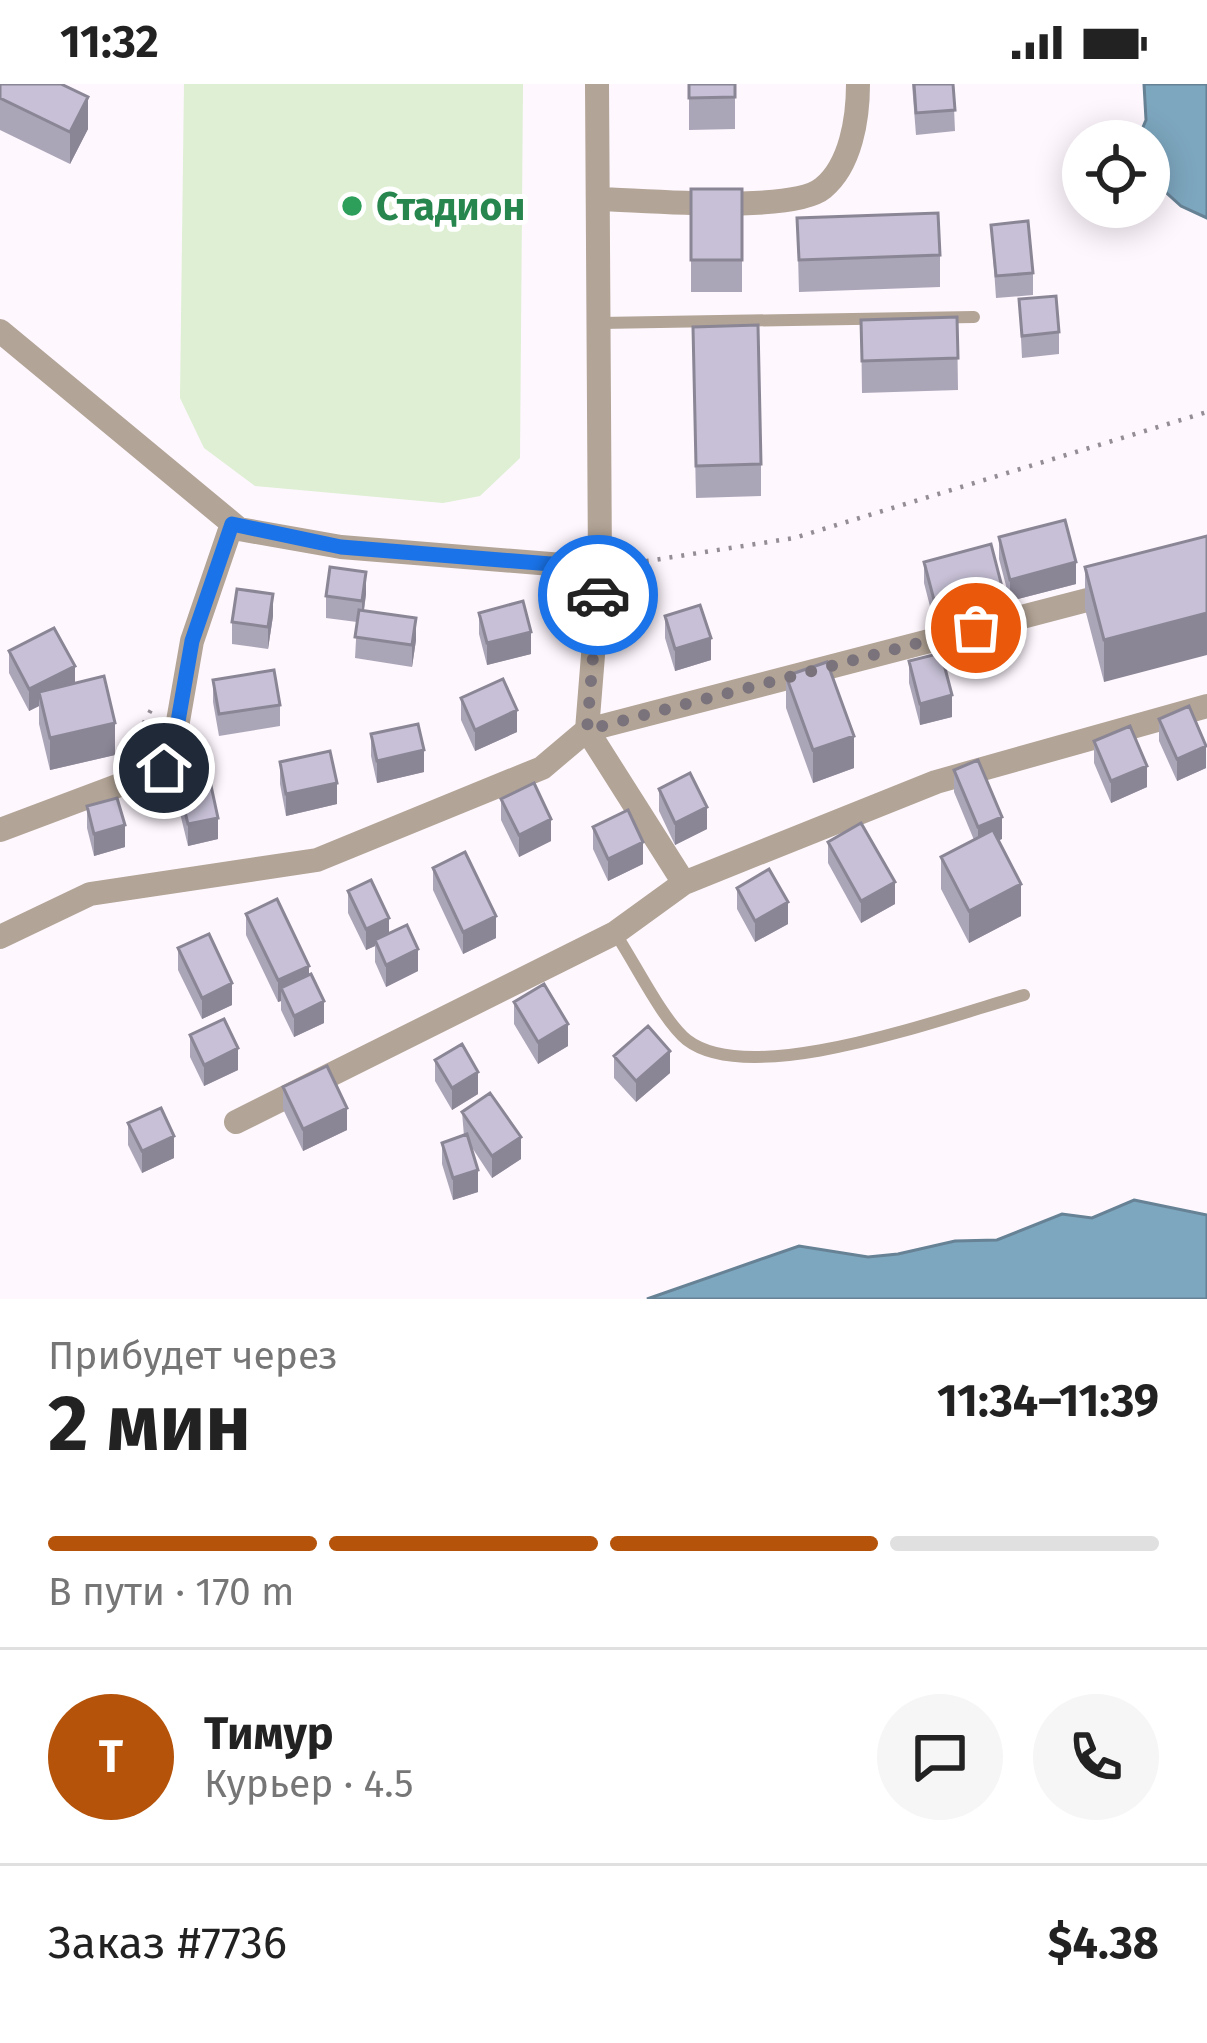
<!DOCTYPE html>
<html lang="ru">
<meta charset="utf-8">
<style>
body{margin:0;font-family:"Fira Sans",sans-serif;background:#f6f6f6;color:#222;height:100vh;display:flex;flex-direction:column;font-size:45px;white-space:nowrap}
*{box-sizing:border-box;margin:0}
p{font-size:39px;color:#767676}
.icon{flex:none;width:66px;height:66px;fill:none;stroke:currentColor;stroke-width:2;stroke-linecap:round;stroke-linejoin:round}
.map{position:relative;height:1215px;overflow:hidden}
.side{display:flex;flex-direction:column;background:#fff;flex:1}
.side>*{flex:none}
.tools{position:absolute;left:1062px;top:36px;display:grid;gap:24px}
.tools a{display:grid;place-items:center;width:108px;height:108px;border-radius:50%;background:#fff;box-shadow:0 6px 30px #0003;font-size:60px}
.pin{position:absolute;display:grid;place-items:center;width:102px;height:102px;color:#fff;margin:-51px;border:6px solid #fff;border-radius:50%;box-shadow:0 3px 12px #0007}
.courier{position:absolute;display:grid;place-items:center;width:120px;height:120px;margin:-60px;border:9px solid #1a73e8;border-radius:50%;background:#fff;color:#222;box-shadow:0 3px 15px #0007}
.head em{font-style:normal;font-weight:700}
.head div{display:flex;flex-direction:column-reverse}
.head{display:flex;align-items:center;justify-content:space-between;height:204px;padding:0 48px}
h1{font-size:78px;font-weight:700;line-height:90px}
.bar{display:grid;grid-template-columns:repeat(4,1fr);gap:18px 12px;align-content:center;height:144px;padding:0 48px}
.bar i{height:15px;border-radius:9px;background:#e0e0e0}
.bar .active{background:#b45309}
.bar p{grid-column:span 4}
.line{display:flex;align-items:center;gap:30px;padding:0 48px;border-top:3px solid #e0e0e0}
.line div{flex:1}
.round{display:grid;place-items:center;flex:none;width:126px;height:126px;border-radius:63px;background:#f6f6f6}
.status{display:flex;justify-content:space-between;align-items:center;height:84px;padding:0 60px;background:#fff;direction:ltr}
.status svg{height:33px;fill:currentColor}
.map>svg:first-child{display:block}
.green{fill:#deefd3}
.water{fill:#7da7bf;stroke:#678295;stroke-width:3}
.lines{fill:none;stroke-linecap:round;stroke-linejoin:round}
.path{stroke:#958d95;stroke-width:4.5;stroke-dasharray:3 9;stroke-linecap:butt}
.service{stroke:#b2a496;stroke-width:12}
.minor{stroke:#b2a496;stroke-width:24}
.wall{fill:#aba5b8}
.shaded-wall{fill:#8b8696}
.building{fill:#c7c0d6;stroke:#8b8696;stroke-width:3}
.done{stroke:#7b737b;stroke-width:12;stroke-dasharray:0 21.6}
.route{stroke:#1a73e8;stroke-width:15}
.leisure-dot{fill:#2e9e5b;stroke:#fff;stroke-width:4.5}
.labels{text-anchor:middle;stroke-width:10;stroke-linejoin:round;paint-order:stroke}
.leisure-label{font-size:39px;font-weight:bold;fill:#27864d;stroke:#fff;text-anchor:start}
</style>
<div class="status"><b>11:32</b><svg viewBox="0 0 49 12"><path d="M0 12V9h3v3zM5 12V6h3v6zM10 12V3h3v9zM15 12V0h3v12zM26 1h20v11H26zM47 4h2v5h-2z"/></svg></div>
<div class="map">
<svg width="1207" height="1215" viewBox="0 0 1207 1215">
<rect width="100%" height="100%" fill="#fef7fe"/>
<path class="green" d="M 184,0 L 523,0 L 520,374 L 480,412 L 443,419 L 255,402 L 204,364 L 180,314 Z"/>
<path class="water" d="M 1144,0 L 1207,0 L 1207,134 L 1181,122 L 1149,93 L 1149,57 L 1137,57 L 1146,36 Z
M 1134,1116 L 1207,1131 L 1207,1215 L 647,1215 L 799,1162 L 868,1173 L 898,1170 L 955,1157 L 997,1156 L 1062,1130 L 1092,1134 Z"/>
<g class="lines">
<path class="path" d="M 622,481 L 794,454 L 1207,328
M 126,671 L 152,624"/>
<path class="service" d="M 600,239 L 974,233
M 615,849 C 634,877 663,937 687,956 C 752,1006 948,932 1024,911"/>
<path class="minor" d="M 599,115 C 644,116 792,130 823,104 C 851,81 858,34 858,0
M 0,247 L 239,445 L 341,463 L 600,484
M 0,746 L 165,684 L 173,666 L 192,557 L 232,440
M 684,799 L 587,646 L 1118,508
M 0,853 L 90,810 L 317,776 L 542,684 L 587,646 L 600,484 L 597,0
M 236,1038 L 615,849 L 684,799 L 936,698 L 1207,622"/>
</g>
<path class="wall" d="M 0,0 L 88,45 L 70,80 L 0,46 Z
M 689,0 L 735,0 L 735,45 L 689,46 Z
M 912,0 L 953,0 L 955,47 L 916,51 Z
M 691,105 L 742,105 L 742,208 L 691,208 Z
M 797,134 L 940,171 L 940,203 L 799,208 Z
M 991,141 L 1033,189 L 1033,211 L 996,214 Z
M 1019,215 L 1059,248 L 1059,270 L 1022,274 Z
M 957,233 L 958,306 L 862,309 L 861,236 Z
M 693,275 L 761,380 L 761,412 L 696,414 Z
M 1207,452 L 1104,598 L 1085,525 L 1085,483 Z
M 999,453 L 1076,500 L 1010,517 L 999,475 Z
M 924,478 L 1001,520 L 934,538 L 924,499 Z
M 366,510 L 364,527 L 416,556 L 412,583 L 355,574 L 357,538 L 326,534 L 326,512 Z
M 479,529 L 531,570 L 487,581 L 479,550 Z
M 273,532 L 268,565 L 232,560 L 232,538 Z
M 665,532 L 711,576 L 675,587 L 665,554 Z
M 9,567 L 75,599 L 115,671 L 50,686 L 39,640 L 39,622 L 29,627 L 9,589 Z
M 909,577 L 952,633 L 920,641 L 909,599 Z
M 786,592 L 854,684 L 813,699 L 786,624 Z
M 213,596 L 280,621 L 280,642 L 219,652 L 213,618 Z
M 461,614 L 517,648 L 475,667 L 461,636 Z
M 1159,635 L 1206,684 L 1177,697 L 1159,657 Z
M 371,650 L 424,688 L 377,699 L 371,672 Z
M 1094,657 L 1147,703 L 1111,719 L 1094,679 Z
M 280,678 L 337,720 L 286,732 L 280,700 Z
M 954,686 L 1002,755 L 999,756 L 1021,832 L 969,859 L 941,805 L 941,773 L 974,756 L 954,708 Z
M 179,703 L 218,755 L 188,762 L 179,725 Z
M 659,705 L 707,745 L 675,761 L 659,727 Z
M 501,715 L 551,757 L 519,773 L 501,736 Z
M 87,722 L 125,763 L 94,772 L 87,744 Z
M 593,743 L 643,780 L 608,797 L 593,765 Z
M 828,758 L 895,820 L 861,839 L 828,779 Z
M 433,784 L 496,854 L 463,870 L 433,806 Z
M 737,804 L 788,840 L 755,858 L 737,825 Z
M 348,807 L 389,849 L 418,887 L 386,903 L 375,878 L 375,862 L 366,866 L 348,829 Z
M 246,830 L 309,891 L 324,939 L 294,953 L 281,926 L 281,917 L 278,918 L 246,851 Z
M 178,864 L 232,921 L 202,935 L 178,886 Z
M 514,918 L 568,962 L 538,980 L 514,940 Z
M 190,951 L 238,986 L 204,1002 L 190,973 Z
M 614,972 L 670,989 L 636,1018 L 614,994 Z
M 435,976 L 478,1010 L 452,1026 L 435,997 Z
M 283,1003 L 347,1046 L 303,1067 L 283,1025 Z
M 462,1028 L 521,1075 L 492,1094 L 471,1062 L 478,1108 L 453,1116 L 442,1080 L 442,1059 L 464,1052 Z
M 128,1039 L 174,1074 L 142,1089 L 128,1061 Z"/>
<path class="shaded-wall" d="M 88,13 L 88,45 L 70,80 L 70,48 Z
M 1076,478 L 1076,500 L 1010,517 L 1010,496 Z
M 366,488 L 366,510 L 362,539 L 362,517 Z
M 1001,499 L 1001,520 L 934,538 L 934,516 Z
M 273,510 L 273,532 L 268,565 L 268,543 Z
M 1207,529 L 1207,571 L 1104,598 L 1104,556 Z
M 416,534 L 416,556 L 412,583 L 412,561 Z
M 531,548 L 531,570 L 487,581 L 487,559 Z
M 711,554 L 711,576 L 675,587 L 675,565 Z
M 75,582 L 75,604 L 39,608 L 39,622 L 29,627 L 29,605 Z
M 952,611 L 952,633 L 920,641 L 920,620 Z
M 517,626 L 517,648 L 475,667 L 475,646 Z
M 115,639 L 115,671 L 50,686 L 50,654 Z
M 854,652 L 854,684 L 813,699 L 813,666 Z
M 1206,662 L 1206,684 L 1177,697 L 1177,675 Z
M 424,666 L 424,688 L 377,699 L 377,677 Z
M 1147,682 L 1147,703 L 1111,719 L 1111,697 Z
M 337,699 L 337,720 L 286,732 L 286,710 Z
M 707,723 L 707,745 L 675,761 L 675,739 Z
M 1002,733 L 1002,755 L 978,765 L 978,743 Z
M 218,734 L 218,755 L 188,762 L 188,740 Z
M 551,735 L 551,757 L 519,773 L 519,751 Z
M 125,741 L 125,763 L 94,772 L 94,750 Z
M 643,758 L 643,780 L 608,797 L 608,775 Z
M 895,798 L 895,820 L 861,839 L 861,817 Z
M 1021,800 L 1021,832 L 969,859 L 969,827 Z
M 788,818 L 788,840 L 755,858 L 755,837 Z
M 496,832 L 496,854 L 463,870 L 463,848 Z
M 389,834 L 389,856 L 375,856 L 375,862 L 366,866 L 366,845 Z
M 418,865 L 418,887 L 386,903 L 386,881 Z
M 309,882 L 309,903 L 281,904 L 281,917 L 278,918 L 278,896 Z
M 232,899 L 232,921 L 202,935 L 202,914 Z
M 324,917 L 324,939 L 294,953 L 294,932 Z
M 568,940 L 568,962 L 538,980 L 538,958 Z
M 238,964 L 238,986 L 204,1002 L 204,981 Z
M 670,967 L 670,989 L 636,1018 L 636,997 Z
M 478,988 L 478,1010 L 452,1026 L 452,1004 Z
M 347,1024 L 347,1046 L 303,1067 L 303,1045 Z
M 174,1052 L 174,1074 L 142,1089 L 142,1067 Z
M 521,1053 L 521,1075 L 492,1094 L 492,1072 Z
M 478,1086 L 478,1108 L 453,1116 L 453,1094 Z"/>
<path class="building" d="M 0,0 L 61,0 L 88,13 L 70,48 L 0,14 Z
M 689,0 L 735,0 L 735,13 L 689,14 Z
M 914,0 L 953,0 L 955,26 L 916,29 Z
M 691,105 L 742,105 L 742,176 L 691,176 Z
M 938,129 L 940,171 L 799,176 L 797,134 Z
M 1028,137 L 1033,189 L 996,192 L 991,141 Z
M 1056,212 L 1059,248 L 1022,252 L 1019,215 Z
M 957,233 L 958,274 L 862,277 L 861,236 Z
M 758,241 L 761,380 L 696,382 L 693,243 Z
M 1065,436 L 1076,478 L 1010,496 L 999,453 Z
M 1207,452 L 1207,529 L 1104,556 L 1085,483 Z
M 991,460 L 1001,499 L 934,516 L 924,478 Z
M 330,483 L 366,488 L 362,517 L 326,512 Z
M 237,505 L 273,510 L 268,543 L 232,538 Z
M 523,517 L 531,548 L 487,559 L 479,529 Z
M 700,521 L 711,554 L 675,565 L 665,532 Z
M 359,526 L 416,534 L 412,561 L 355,553 Z
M 54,544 L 75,582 L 29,605 L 9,567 Z
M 941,569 L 952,611 L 920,620 L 909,577 Z
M 827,578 L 854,652 L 813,666 L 786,592 Z
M 274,586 L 280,621 L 219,630 L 213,596 Z
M 104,592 L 115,639 L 50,654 L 39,608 Z
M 503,595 L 517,626 L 475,646 L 461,614 Z
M 1189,622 L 1206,662 L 1177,675 L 1159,635 Z
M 418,640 L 424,666 L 377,677 L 371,650 Z
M 1130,642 L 1147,682 L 1111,697 L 1094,657 Z
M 330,667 L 337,699 L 286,710 L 280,678 Z
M 978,676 L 1002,733 L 978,743 L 954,686 Z
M 690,689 L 707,723 L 675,739 L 659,705 Z
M 210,697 L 218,734 L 188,740 L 179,703 Z
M 534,699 L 551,735 L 519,751 L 501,715 Z
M 117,714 L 125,741 L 94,750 L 87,722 Z
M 628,726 L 643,758 L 608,775 L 593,743 Z
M 861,739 L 895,798 L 861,817 L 828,758 Z
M 993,746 L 1021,800 L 969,827 L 941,773 Z
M 465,768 L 496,832 L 463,848 L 433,784 Z
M 769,785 L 788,818 L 755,837 L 737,804 Z
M 371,796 L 389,834 L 366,845 L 348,807 Z
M 277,815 L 309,882 L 278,896 L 246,830 Z
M 407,841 L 418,865 L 386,881 L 375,856 Z
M 209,850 L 232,899 L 202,914 L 178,864 Z
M 311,890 L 324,917 L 294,932 L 281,904 Z
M 544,900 L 568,940 L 538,958 L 514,918 Z
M 224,935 L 238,964 L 204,981 L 190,951 Z
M 648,942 L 670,967 L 636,997 L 614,972 Z
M 462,960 L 478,988 L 452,1004 L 435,976 Z
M 327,982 L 347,1024 L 303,1045 L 283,1003 Z
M 490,1009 L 521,1053 L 492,1072 L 462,1028 Z
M 161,1024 L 174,1052 L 142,1067 L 128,1039 Z
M 467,1050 L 478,1086 L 453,1094 L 442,1059 Z"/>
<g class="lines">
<path class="done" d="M 598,511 L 587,646 L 976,544"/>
<path class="route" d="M 164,684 L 173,666 L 192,557 L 232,440 L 341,463 L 600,484 L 598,511"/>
</g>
<circle class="leisure-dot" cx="352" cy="122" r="12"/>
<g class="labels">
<g class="leisure-label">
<text x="376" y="136">Стадион</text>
</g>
</g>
</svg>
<div class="tools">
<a><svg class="icon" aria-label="locate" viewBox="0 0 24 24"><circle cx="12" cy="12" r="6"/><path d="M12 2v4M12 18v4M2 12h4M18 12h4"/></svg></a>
</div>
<div class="pin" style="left:976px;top:544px;background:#ea580c"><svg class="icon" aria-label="bag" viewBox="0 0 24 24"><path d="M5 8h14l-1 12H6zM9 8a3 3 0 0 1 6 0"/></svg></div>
<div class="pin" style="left:164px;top:684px;background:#1f2937"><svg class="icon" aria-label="home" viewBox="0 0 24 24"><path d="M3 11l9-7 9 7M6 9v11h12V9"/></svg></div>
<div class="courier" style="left:598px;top:511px"><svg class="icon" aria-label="car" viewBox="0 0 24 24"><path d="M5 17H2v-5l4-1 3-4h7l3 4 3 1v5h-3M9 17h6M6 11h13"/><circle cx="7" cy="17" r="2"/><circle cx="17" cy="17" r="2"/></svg></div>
</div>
<section class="side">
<div class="head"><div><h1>2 мин</h1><p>Прибудет через</p></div><em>11:34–11:39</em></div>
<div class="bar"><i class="active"></i><i class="active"></i><i class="active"></i><i></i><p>В пути · 170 m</p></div>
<div class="line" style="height:216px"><b class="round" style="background:#b45309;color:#fff">Т</b><div><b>Тимур</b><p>Курьер · 4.5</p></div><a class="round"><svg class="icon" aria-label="chat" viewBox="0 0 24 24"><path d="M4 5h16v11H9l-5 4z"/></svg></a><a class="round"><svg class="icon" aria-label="phone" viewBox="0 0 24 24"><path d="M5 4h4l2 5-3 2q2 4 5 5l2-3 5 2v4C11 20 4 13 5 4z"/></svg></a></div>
<div class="line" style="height:156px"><div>Заказ #7736</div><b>$4.38</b></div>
</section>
